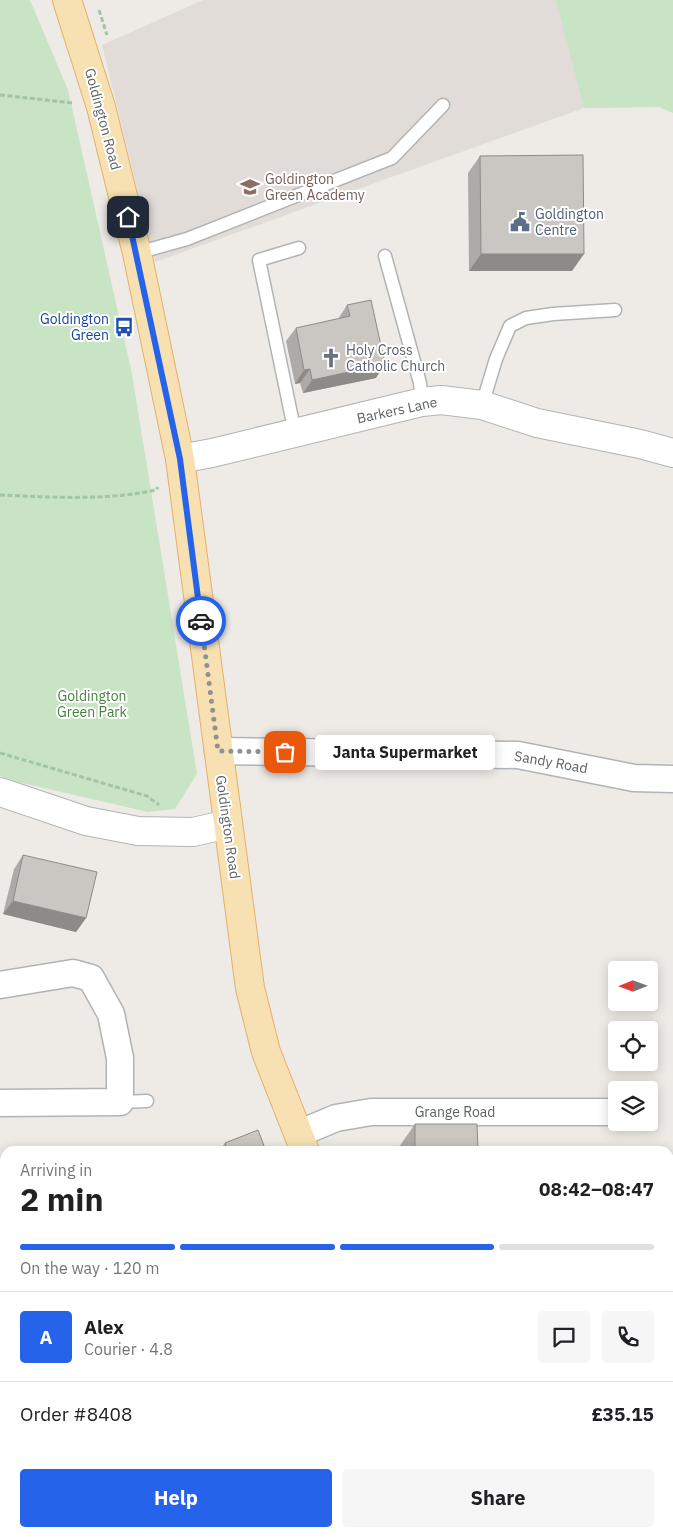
<!DOCTYPE html>
<meta charset="utf-8">
<style>
body{margin:0;font-family:"IBM Plex Sans",sans-serif;background:#f6f6f6;color:#202124;height:100vh;display:flex;flex-direction:column;font-size:19px;white-space:nowrap}
*{box-sizing:border-box;margin:0}
p{font-size:16px;color:#757577}
.icon{flex:none;width:28px;height:28px;fill:none;stroke:currentColor;stroke-width:2;stroke-linecap:round;stroke-linejoin:round}
.map{position:relative;flex:1;overflow:hidden}
.side{position:absolute;left:0px;top:1146px;width:674px;height:391px;display:flex;flex-direction:column;background:#fff;border-radius:15px 15px 0 0;box-shadow:0 2px 12px #0003}
.side>*{flex:none}
.needle{width:32px;rotate:269deg}
.controls{position:absolute;left:608px;top:961px;display:grid;gap:10px}
.controls a{display:grid;place-items:center;width:50px;height:50px;border-radius:5px;background:#fff;box-shadow:0 2px 12px #0003;font-size:25px}
.pin{position:absolute;display:grid;place-items:center;width:42px;height:42px;color:#fff;margin:-21px;border-radius:10px;box-shadow:0 2px 8px #0006}
.courier{position:absolute;display:grid;place-items:center;width:50px;height:50px;margin:-25px;border:4px solid #2563eb;border-radius:50%;background:#fff;color:#222;box-shadow:0 1px 6px #0007}
.bubble{position:absolute;height:35px;border-radius:5px;background:#fff;box-shadow:0 2px 12px #0003;font-size:16px;font-weight:700;line-height:35px;text-align:center}
.head em{font-style:normal;font-weight:700}
.head div{display:flex;flex-direction:column-reverse}
.head{display:flex;align-items:center;justify-content:space-between;height:85px;padding:0 20px}
h1{font-size:32px;font-weight:700;line-height:38px}
.bar{display:grid;grid-template-columns:repeat(4,1fr);gap:8px 5px;align-content:center;height:60px;padding:0 20px}
.bar i{height:6px;border-radius:4px;background:#e0e0e0}
.bar .active{background:#2563eb}
.bar p{grid-column:span 4}
.line{display:flex;align-items:center;gap:12px;padding:0 20px;border-top:1px solid #e0e0e0}
.line div{flex:1}
.round{display:grid;place-items:center;flex:none;width:52px;height:52px;border-radius:5px;background:#f6f6f6}
.button{display:flex;gap:10px;margin-top:auto;padding:10px 20px}
.button a{flex:1;height:58px;border-radius:5px;background:#2563eb;color:#fff;font-size:20px;font-weight:700;line-height:58px;text-align:center}
.button a+a{background:#f6f6f6;color:#202124}
.map>svg:first-child{display:block}
.education{fill:#e1dcd7}
.green{fill:#c9e3c5}
.lines{fill:none;stroke-linecap:round;stroke-linejoin:round}
.service-casing{stroke:#b1b4b6;stroke-width:15}
.minor-casing{stroke:#b1b4b6;stroke-width:29}
.tertiary-casing{stroke:#b1b4b6;stroke-width:30}
.primary-casing{stroke:#e4af69;stroke-width:30}
.path{stroke:#a0c6a5;stroke-width:3;stroke-dasharray:5 2.5;stroke-linecap:butt}
.service{stroke:#fff;stroke-width:12}
.minor{stroke:#fff;stroke-width:26}
.tertiary{stroke:#fff;stroke-width:28}
.primary{stroke:#f7e1b2;stroke-width:28}
.wall{fill:#aeaaa7}
.shaded-wall{fill:#8d8b88}
.building{fill:#cac6c2;stroke:#8d8b88}
.done{stroke:#909292;stroke-width:5;stroke-dasharray:0 9}
.route{stroke:#2563eb;stroke-width:6}
.labels{text-anchor:middle;stroke-width:4;stroke-linejoin:round;paint-order:stroke}
.street-label{font-size:14px;fill:#5d6264;stroke:#fff}
.education-label{font-size:14px;fill:#785e54;stroke:#fff;text-anchor:start}
.service-label{font-size:14px;fill:#4e5e75;stroke:#fff;text-anchor:start}
.transit-label{font-size:14px;fill:#164399;stroke:#fff;text-anchor:end}
.worship-label{font-size:14px;fill:#5b616d;stroke:#fff;text-anchor:start}
.park-label{font-size:14px;fill:#45823e;stroke:#fff}
</style>
<div class="map">
<svg width="673" height="1537" viewBox="0 0 673 1537">
<rect width="100%" height="100%" fill="#eeebe6"/>
<path class="education" d="M 203,0 L 673,0 L 673,113 L 659,107 L 584,108 L 155,262 L 102,45 Z"/>
<path class="green" d="M 0,0 L 30,0 L 68,90 L 132,374 L 197,774 L 175,809 L 148,812 L 18,782 L 0,776 Z
M 556,0 L 673,0 L 673,113 L 659,107 L 584,108 Z"/>
<g class="lines">
<defs>
<path id="service" d="M 137,253 L 187,239 L 392,158 L 443,105
M 385,256 L 420,383 L 422,402
M 482,405 L 496,359 L 510,326 L 526,318 L 553,314 L 615,310
M 295,433 L 259,260 L 299,248
M 120,1102 L 147,1101"/>
<path id="minor" d="M 218,751 L 518,755 L 634,778 L 673,779
M 0,985 L 73,973 L 91,978 L 111,1014 L 120,1058 L 120,1102 L 0,1103
M 298,1134 L 336,1118 L 371,1112 L 616,1112
M 0,1307 L 5,1307
M 669,1447 L 673,1447"/>
<path id="tertiary" d="M 180,459 L 212,453 L 422,402 L 441,400 L 482,405 L 537,423 L 640,444 L 673,453
M 0,792 L 86,821 L 138,831 L 193,832 L 228,824"/>
<path id="primary" d="M 67,0 L 101,107 L 137,253 L 180,459 L 250,988 L 266,1052 L 305,1151
M 470,1532 L 472,1537"/>
</defs>
<use href="#service" class="service-casing"/>
<use href="#minor" class="minor-casing"/>
<use href="#tertiary" class="tertiary-casing"/>
<use href="#primary" class="primary-casing"/>
<path class="path" d="M 99,10 L 107,35
M 0,95 L 73,103
M 0,495 C 52,497 105,501 156,490 L 158,487
M 0,753 L 147,796 L 159,805"/>
<use href="#service" class="service"/>
<use href="#minor" class="minor"/>
<use href="#tertiary" class="tertiary"/>
<use href="#primary" class="primary"/>
</g>
<path class="wall" d="M 480,156 L 572,271 L 469,271 L 468,173 Z
M 347,305 L 376,378 L 303,393 L 300,383 L 295,384 L 286,341 L 296,328 L 338,319 Z
M 23,855 L 86,918 L 76,932 L 3,914 L 14,869 Z
M 415,1124 L 478,1151 L 399,1151 L 399,1147 Z
M 225,1143 L 266,1151 L 219,1151 Z"/>
<path class="shaded-wall" d="M 481,254 L 584,254 L 572,271 L 469,271 Z
M 385,364 L 376,378 L 303,393 L 312,380 Z
M 310,369 L 300,383 L 295,384 L 304,370 Z
M 13,901 L 86,918 L 76,932 L 3,914 Z"/>
<path class="building" d="M 583,155 L 584,254 L 481,254 L 480,156 Z
M 371,300 L 385,364 L 312,380 L 310,369 L 304,370 L 296,328 L 350,316 L 347,305 Z
M 23,855 L 97,872 L 86,918 L 13,901 Z
M 415,1124 L 477,1124 L 478,1151 L 415,1151 Z
M 258,1130 L 266,1151 L 228,1151 L 225,1143 Z"/>
<g class="lines">
<path class="done" d="M 201,621 L 218,751 L 285,752"/>
<path class="route" d="M 128,217 L 180,459 L 201,621"/>
</g>
<defs>
<symbol id="school-bare" viewBox="-9 -9 18 18"><path d="M0-5L7-2L0 1L-7-2ZM-4 1L0 2.5L4 1V4Q0 6-4 4Z" fill="#8d6e63" stroke="#fff" stroke-width="2.5" paint-order="stroke"/></symbol>
<symbol id="civic-bare" viewBox="-9 -9 18 18"><path d="M-.6-6.5H3V-4.5H.6V-3L4-1V1h2V6H-6V1h2V-1L-.6-3ZM-1.2 2.5V6h2.4V2.5Z" fill="#5c6f8a" stroke="#fff" stroke-width="2.5" paint-order="stroke"/></symbol>
<symbol id="bus-bare" viewBox="-9 -9 18 18"><path d="M-5-6H5V4H4V6H2V4H-2V6H-4V4H-5ZM-3.5-4V0h7V-4ZM-3.5 1.2v1.5H-2V1.2ZM2 1.2v1.5H3.5V1.2Z" fill="#1a4fb4" stroke="#fff" stroke-width="2.5" paint-order="stroke"/></symbol>
<symbol id="church-bare" viewBox="-9 -9 18 18"><path d="M-1.2-6h2.4v3.5h3.3v2.4h-3.3V6h-2.4V-.1h-3.3v-2.4h3.3Z" fill="#6b7280" stroke="#fff" stroke-width="2.5" paint-order="stroke"/></symbol>
</defs>
<g fill-rule="evenodd">
<use href="#school-bare" x="236" y="173" width="28" height="28"/>
<use href="#civic-bare" x="506" y="208" width="28" height="28"/>
<use href="#bus-bare" x="110" y="313" width="28" height="28"/>
<use href="#church-bare" x="317" y="344" width="28" height="28"/>
</g>
<g class="labels">
<g class="street-label">
<text transform="translate(103 119) rotate(75)" y="5">Goldington Road</text>
<text transform="translate(397 410) rotate(-12)" y="5">Barkers Lane</text>
<text transform="translate(551 762) rotate(10)" y="5">Sandy Road</text>
<text transform="translate(228 827) rotate(82)" y="5">Goldington Road</text>
<text x="455" y="1117">Grange Road</text>
</g>
<g class="education-label">
<text x="265" y="184">Goldington<tspan x="265" dy="16">Green Academy</tspan></text>
</g>
<g class="service-label">
<text x="535" y="219">Goldington<tspan x="535" dy="16">Centre</tspan></text>
</g>
<g class="transit-label">
<text x="109" y="324">Goldington<tspan x="109" dy="16">Green</tspan></text>
</g>
<g class="worship-label">
<text x="346" y="355">Holy Cross<tspan x="346" dy="16">Catholic Church</tspan></text>
</g>
<g class="park-label">
<text x="92" y="701">Goldington<tspan x="92" dy="16">Green Park</tspan></text>
</g>
</g>
</svg>
<div class="controls">
<a><svg class="needle" viewBox="-14 -14 28 28"><path d="M0-13l5 13h-10z" fill="#e53935"/><path d="M0 13l5-13h-10z" fill="#757577"/></svg></a>
<a><svg class="icon" aria-label="locate" viewBox="0 0 24 24"><circle cx="12" cy="12" r="6"/><path d="M12 2v4M12 18v4M2 12h4M18 12h4"/></svg></a>
<a><svg class="icon" aria-label="layers" viewBox="0 0 24 24"><path d="M12 4l9 5-9 5-9-5zM3 14l9 5 9-5"/></svg></a>
</div>
<div class="pin" style="left:285px;top:752px;background:#ea580c"><svg class="icon" aria-label="bag" viewBox="0 0 24 24"><path d="M5 8h14l-1 12H6zM9 8a3 3 0 0 1 6 0"/></svg></div>
<div class="pin" style="left:128px;top:217px;background:#1f2937"><svg class="icon" aria-label="home" viewBox="0 0 24 24"><path d="M3 11l9-7 9 7M6 9v11h12V9"/></svg></div>
<div class="courier" style="left:201px;top:621px"><svg class="icon" aria-label="car" viewBox="0 0 24 24"><path d="M5 17H2v-5l4-1 3-4h7l3 4 3 1v5h-3M9 17h6M6 11h13"/><circle cx="7" cy="17" r="2"/><circle cx="17" cy="17" r="2"/></svg></div>
<div class="bubble" style="left:315px;top:735px;width:180px">Janta Supermarket</div>
<section class="side">
<div class="head"><div><h1>2 min</h1><p>Arriving in</p></div><em>08:42–08:47</em></div>
<div class="bar"><i class="active"></i><i class="active"></i><i class="active"></i><i></i><p>On the way · 120 m</p></div>
<div class="line" style="height:90px"><b class="round" style="background:#2563eb;color:#fff">A</b><div><b>Alex</b><p>Courier · 4.8</p></div><a class="round"><svg class="icon" aria-label="chat" viewBox="0 0 24 24"><path d="M4 5h16v11H9l-5 4z"/></svg></a><a class="round"><svg class="icon" aria-label="phone" viewBox="0 0 24 24"><path d="M5 4h4l2 5-3 2q2 4 5 5l2-3 5 2v4C11 20 4 13 5 4z"/></svg></a></div>
<div class="line" style="height:65px"><div>Order #8408</div><b>£35.15</b></div>
<div class="button"><a>Help</a><a>Share</a></div>
</section>
</div>
